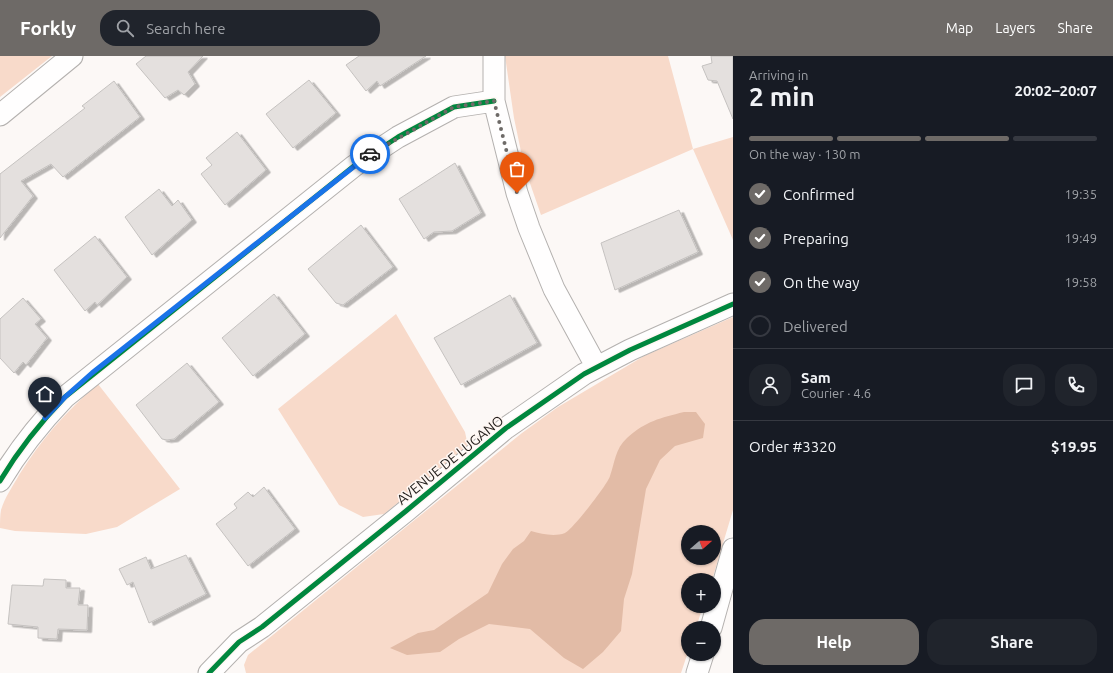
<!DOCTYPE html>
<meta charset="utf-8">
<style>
body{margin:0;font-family:Ubuntu,sans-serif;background:#20242c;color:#f1f3f6;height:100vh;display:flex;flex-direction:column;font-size:15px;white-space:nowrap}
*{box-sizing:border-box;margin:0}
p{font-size:13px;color:#9ea1a6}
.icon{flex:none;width:22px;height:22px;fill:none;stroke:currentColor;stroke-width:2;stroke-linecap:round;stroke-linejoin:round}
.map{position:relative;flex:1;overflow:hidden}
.panel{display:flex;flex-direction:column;background:#171b24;width:380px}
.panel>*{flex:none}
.needle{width:26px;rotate:70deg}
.tools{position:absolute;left:681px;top:469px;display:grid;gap:8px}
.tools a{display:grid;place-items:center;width:40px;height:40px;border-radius:50%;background:#171b24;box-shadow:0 1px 3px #0004;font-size:20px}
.pin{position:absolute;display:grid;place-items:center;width:34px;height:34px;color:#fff;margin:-41px -17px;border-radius:50% 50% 50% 0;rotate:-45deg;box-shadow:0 0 4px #0007}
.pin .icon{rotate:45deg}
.courier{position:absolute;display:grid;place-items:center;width:40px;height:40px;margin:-20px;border:3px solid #1a73e8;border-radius:50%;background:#fff;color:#222;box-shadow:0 1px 5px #0007}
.overview em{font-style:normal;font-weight:600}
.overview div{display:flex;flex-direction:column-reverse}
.overview{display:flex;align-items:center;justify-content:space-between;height:68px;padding:0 16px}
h1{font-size:26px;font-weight:600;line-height:30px}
.bar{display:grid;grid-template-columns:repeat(4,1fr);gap:6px 4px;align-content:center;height:48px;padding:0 16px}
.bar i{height:5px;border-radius:3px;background:#363941}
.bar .on{background:#6e6a67}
.bar p{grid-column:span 4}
.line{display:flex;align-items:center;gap:10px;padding:0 16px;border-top:1px solid #363941}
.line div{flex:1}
.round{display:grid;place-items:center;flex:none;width:42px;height:42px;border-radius:16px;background:#20242c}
ol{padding:0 16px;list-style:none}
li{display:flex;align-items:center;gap:12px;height:44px}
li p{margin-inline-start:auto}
li .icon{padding:4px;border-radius:50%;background:#6e6a67;color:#fff;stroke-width:4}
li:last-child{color:#9ea1a6}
li i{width:22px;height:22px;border:2px solid #363941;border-radius:50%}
.primary-button{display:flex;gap:8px;margin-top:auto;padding:8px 16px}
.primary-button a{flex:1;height:46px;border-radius:16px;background:#6e6a67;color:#fff;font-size:16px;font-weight:600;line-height:46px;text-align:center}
.primary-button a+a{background:#20242c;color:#f1f3f6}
header{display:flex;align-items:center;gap:24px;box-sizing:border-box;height:56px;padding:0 20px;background:#6e6a67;color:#fff}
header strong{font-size:19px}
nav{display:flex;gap:22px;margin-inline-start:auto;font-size:14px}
.search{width:280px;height:36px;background:#20242c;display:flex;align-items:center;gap:10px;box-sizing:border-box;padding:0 14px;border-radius:16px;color:#9ea1a6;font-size:15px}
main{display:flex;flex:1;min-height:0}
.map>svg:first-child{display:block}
.green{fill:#f8daca;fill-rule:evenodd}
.water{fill:#e2bba6}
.building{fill:#e4e0de;stroke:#c5c2c0;filter:url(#shadow)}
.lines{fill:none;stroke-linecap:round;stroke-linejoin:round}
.minor-casing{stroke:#b4b1af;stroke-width:23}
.minor{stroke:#fffefe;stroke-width:21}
.cycleway-casing{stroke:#fff7f3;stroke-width:8}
.cycleway{stroke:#00873e;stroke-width:5}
.done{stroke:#6e6a67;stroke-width:4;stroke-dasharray:0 7.2}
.route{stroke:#1a73e8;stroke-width:5}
.labels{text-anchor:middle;stroke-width:3;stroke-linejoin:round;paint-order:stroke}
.street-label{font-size:14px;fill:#211d1a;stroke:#fff7f3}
</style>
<header>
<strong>Forkly</strong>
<div class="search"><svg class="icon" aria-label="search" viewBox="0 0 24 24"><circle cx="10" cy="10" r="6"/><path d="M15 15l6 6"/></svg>Search here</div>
<nav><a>Map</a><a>Layers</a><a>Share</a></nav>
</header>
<main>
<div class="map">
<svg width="733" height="617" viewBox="0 0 733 617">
<defs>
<filter id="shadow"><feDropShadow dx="4.5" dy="2.5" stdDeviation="0" flood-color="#0004"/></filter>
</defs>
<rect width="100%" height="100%" fill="#fcf8f6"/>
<path class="green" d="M 0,0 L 52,0 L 0,41 Z
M 505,0 L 668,0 L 693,93 L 733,81 L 733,184 L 693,93 L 541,159 L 524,110 L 514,62 Z
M 396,258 L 465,376 L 468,390 L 384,458 L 363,461 L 339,449 L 278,353 Z
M 733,261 L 733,454 L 712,524 L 688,524 L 688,550 L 703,550 L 696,572 L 688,572 L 688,596 L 681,617 L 246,617 L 244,609 L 248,599 L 522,377 L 558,351 L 644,300 ZM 688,476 L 714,476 L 714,502 L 688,502 Z
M 98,328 L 180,433 L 117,471 L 86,478 L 15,475 L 0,472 C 0,467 0,459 1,454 C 5,441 13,430 19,419 C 41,384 66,355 98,328 Z"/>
<path class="water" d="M 684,356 L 696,356 L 705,368 L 703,382 L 675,390 L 660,404 L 646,433 L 632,518 L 624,543 L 621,575 L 603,596 L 583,613 L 564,602 L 530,573 L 489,568 L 459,583 L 440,596 L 407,599 L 390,592 L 418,577 L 434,574 L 488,537 L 502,508 L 513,493 L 524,485 L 531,475 C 542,478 554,481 565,477 C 572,474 608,428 610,420 C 615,406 615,393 627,382 C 646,365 660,362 684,356 Z"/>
<path class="building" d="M 146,0 L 203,0 L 188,16 L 195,28 L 184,39 L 178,34 L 165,42 L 136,8 Z
M 359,0 L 426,0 L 380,30 L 377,25 L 366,35 L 346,9 Z
M 711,0 L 733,0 L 733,63 L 717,25 L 708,24 L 702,10 L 712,7 Z
M 309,24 L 336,57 L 293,92 L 266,58 Z
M 114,25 L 140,61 L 63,121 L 51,108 L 21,125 L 33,140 L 0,182 L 0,118 L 85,52 L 82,50 Z
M 237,76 L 266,114 L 225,149 L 201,118 L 212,109 L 206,102 Z
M 455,107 L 481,157 L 452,175 L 434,176 L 424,183 L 399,143 Z
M 159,133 L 172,150 L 178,144 L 192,164 L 152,199 L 125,161 Z
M 679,154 L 698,196 L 615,234 L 601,187 Z
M 361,169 L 393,211 L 343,249 L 336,247 L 308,213 Z
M 95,180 L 127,221 L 97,249 L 95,246 L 85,255 L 54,214 Z
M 274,238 L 305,278 L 253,320 L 222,282 Z
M 510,239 L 537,287 L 461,329 L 434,282 Z
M 23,242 L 41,263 L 35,268 L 47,282 L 26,309 L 23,306 L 14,317 L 0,302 L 0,263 Z
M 187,307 L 219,346 L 174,383 L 167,384 L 162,383 L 136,349 Z
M 264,431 L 295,473 L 248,510 L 216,468 L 237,452 L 234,448 L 248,436 L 253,441 Z
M 186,499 L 206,538 L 149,567 L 133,526 L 127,529 L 119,513 L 146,501 L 151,513 Z
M 44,523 L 66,524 L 66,532 L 80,532 L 78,549 L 88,549 L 87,574 L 58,573 L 57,583 L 38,582 L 38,571 L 8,568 L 12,529 L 43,530 Z"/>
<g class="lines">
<defs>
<path id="minor" d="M 494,0 L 494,45 L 517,137 L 529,172 L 554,233 L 596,310
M 0,59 L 72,0
M 0,425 C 19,393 40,367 65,341 L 354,110 L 398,81 L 454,51 L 494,45
M 711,572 L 733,493
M 209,617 L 239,586 L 262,571 L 406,455 L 506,372 L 584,318 L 630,294 L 733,248
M 697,617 L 703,598"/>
</defs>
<use href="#minor" class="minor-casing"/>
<use href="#minor" class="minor"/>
<defs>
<path id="cycleway" d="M 0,425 C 19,393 40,367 65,341 L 354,110 L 398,81 L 454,51 L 494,45
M 209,617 L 239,586 L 262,571 L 406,455 L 506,372 L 584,318 L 630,294 L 733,248"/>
</defs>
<use href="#cycleway" class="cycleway-casing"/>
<use href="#cycleway" class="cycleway"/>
</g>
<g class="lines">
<path class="done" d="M 370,98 L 454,51 L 494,45 L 517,137"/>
<path class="route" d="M 45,362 L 65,341 L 92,317 L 370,98"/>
</g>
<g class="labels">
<g class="street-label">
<text transform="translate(450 404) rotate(-39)" y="5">AVENUE DE LUGANO</text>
</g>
</g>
</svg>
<div class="tools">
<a><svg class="needle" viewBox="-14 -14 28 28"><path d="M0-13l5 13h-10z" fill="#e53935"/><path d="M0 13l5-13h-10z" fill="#9ea1a6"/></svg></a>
<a>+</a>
<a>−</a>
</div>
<div class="pin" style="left:517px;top:137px;background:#ea580c"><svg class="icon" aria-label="bag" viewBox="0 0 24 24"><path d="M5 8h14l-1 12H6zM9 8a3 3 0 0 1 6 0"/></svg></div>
<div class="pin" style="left:45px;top:362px;background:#1f2937"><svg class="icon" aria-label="home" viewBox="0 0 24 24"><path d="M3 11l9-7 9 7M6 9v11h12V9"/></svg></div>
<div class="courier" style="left:370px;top:98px"><svg class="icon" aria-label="car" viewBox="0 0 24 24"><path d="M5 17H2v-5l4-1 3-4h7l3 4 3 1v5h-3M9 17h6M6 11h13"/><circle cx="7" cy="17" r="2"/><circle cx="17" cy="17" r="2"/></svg></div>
</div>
<section class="panel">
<div class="overview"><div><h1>2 min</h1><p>Arriving in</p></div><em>20:02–20:07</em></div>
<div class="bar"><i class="on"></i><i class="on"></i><i class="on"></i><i></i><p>On the way · 130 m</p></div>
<ol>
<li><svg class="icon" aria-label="check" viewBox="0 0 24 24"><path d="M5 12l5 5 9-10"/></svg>Confirmed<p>19:35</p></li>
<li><svg class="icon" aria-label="check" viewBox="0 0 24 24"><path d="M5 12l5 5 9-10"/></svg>Preparing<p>19:49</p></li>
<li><svg class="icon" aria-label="check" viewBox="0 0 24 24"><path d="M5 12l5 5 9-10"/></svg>On the way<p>19:58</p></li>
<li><i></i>Delivered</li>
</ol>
<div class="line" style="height:72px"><a class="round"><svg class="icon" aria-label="person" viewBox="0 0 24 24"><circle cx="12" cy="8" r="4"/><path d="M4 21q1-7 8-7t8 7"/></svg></a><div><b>Sam</b><p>Courier · 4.6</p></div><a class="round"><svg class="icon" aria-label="chat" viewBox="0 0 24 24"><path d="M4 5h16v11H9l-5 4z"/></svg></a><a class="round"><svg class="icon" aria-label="phone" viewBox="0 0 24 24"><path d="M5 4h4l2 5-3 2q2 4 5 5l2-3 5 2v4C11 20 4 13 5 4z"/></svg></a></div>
<div class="line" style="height:52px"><div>Order #3320</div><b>$19.95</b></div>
<div class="primary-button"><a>Help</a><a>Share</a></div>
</section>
</main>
